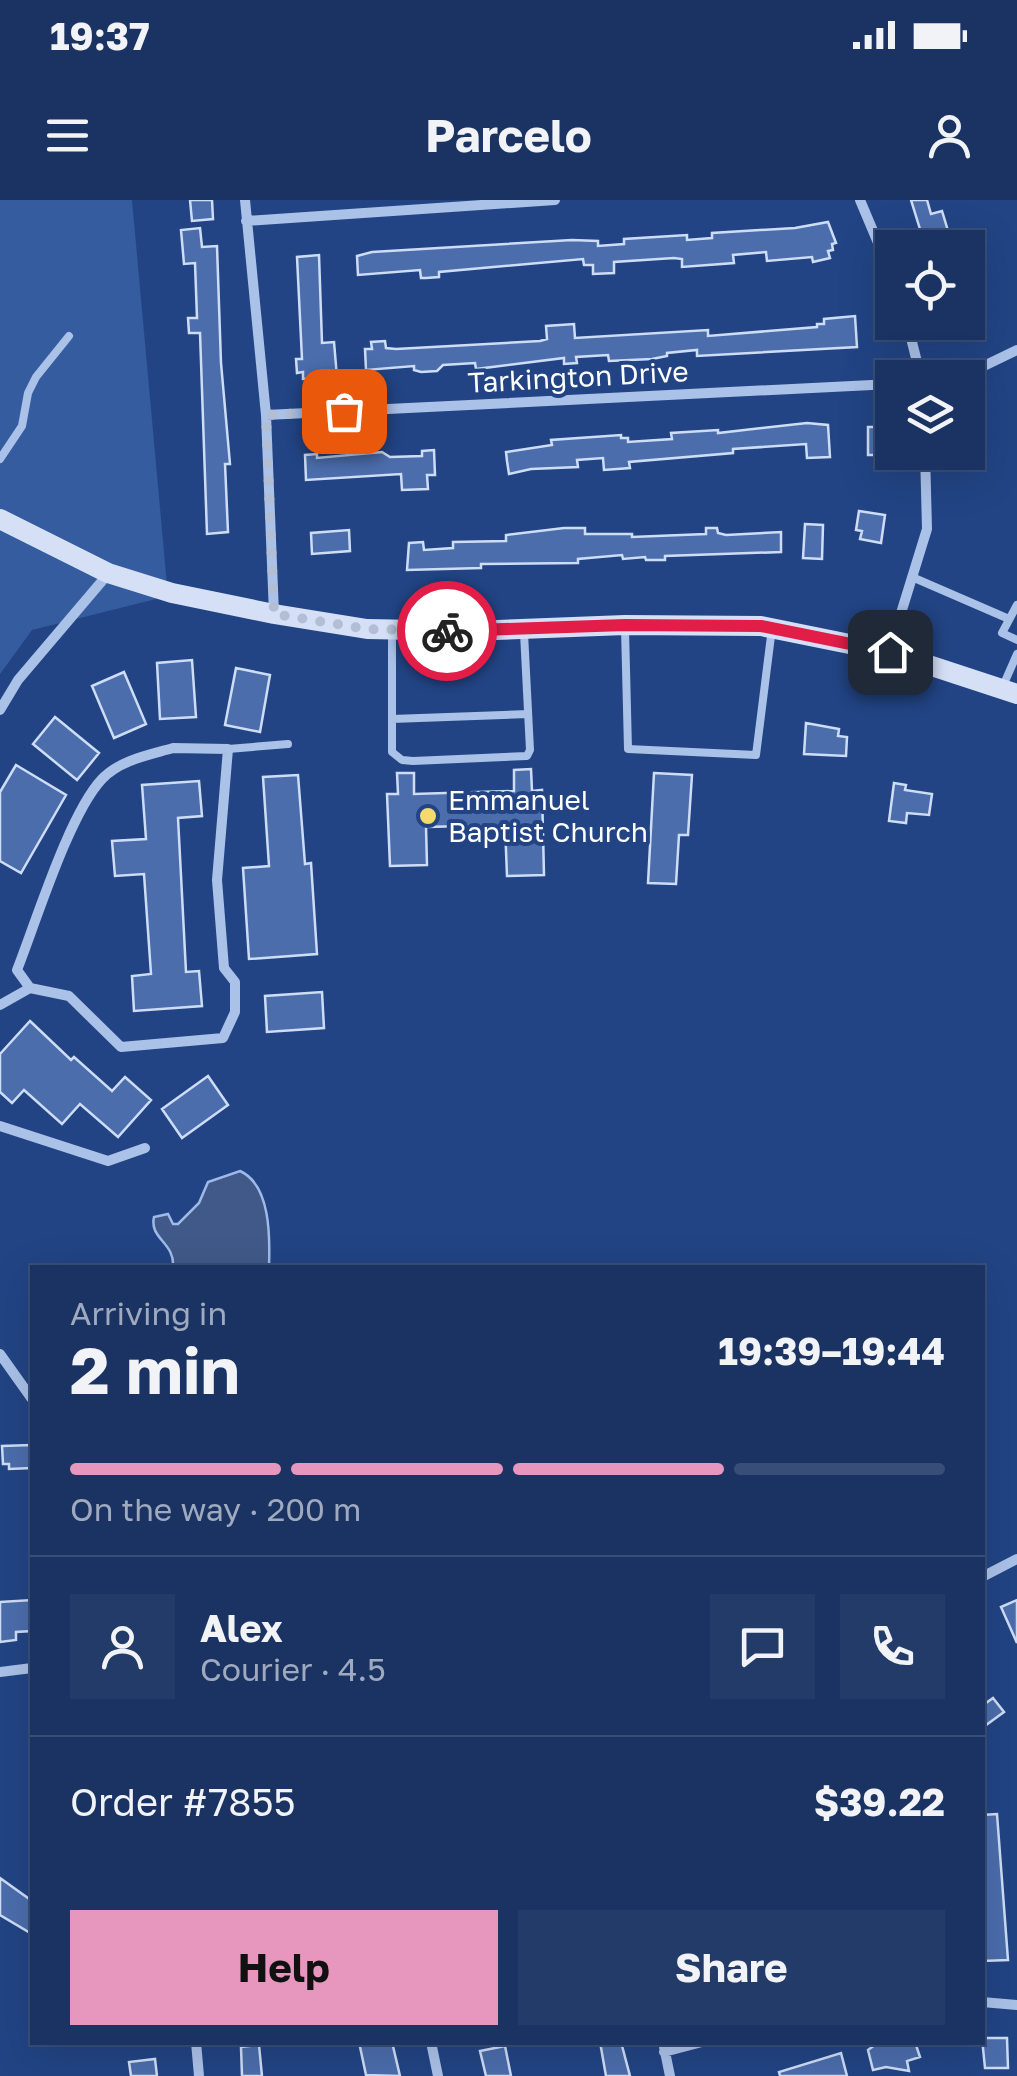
<!DOCTYPE html>
<meta charset="utf-8">
<style>
body{margin:0;font-family:"Golos Text",sans-serif;background:#233b69;color:#f1f3f6;height:100vh;display:flex;flex-direction:column;font-size:38px;white-space:nowrap}
*{box-sizing:border-box;margin:0}
p{font-size:32px;color:#9faabe}
.icon{flex:none;width:55px;height:55px;fill:none;stroke:currentColor;stroke-width:2;stroke-linecap:round;stroke-linejoin:round}
.map{position:relative;flex:1;overflow:hidden}
.drawer{position:absolute;left:30px;top:1065px;width:955px;height:780px;display:flex;flex-direction:column;background:#1a3363;border-radius:0px;box-shadow:0 10px 40px #0002,0 0 0 2px #384e78}
.drawer>*{flex:none}
.buttons{position:absolute;left:875px;top:30px;display:grid;gap:20px}
.buttons a{display:grid;place-items:center;width:110px;height:110px;border-radius:0px;background:#1a3363;box-shadow:0 10px 40px #0002,0 0 0 2px #384e78;font-size:50px}
.pin{position:absolute;display:grid;place-items:center;width:85px;height:85px;color:#fff;margin:-42px;border-radius:20px;box-shadow:0 5px 15px #0006}
.courier{position:absolute;display:grid;place-items:center;width:100px;height:100px;margin:-50px;border:8px solid #e11d48;border-radius:50%;background:#fff;color:#222;box-shadow:0 2px 12px #0007}
.summary em{font-style:normal;font-weight:700}
.summary div{display:flex;flex-direction:column-reverse}
.summary{display:flex;align-items:center;justify-content:space-between;height:170px;padding:0 40px}
h1{font-size:65px;font-weight:700;line-height:75px}
.bar{display:grid;grid-template-columns:repeat(4,1fr);gap:15px 10px;align-content:center;height:120px;padding:0 40px}
.bar i{height:12px;border-radius:8px;background:#384e78}
.bar .on{background:#e797bd}
.bar p{grid-column:span 4}
.line{display:flex;align-items:center;gap:25px;padding:0 40px;border-top:2px solid #384e78}
.line div{flex:1}
.round{display:grid;place-items:center;flex:none;width:105px;height:105px;border-radius:0px;background:#233b69}
.action{display:flex;gap:20px;margin-top:auto;padding:20px 40px}
.action a{flex:1;height:115px;border-radius:0px;background:#e797bd;color:#111;font-size:40px;font-weight:700;line-height:115px;text-align:center}
.action a+a{background:#233b69;color:#f1f3f6}
.status{display:flex;justify-content:space-between;align-items:center;height:70px;padding:0 50px;background:#1a3363;direction:ltr}
.status svg{height:28px;fill:currentColor}
header{display:flex;justify-content:space-between;align-items:center;height:130px;padding:0 40px;background:#1a3363;font-size:45px;font-weight:700}
.map>svg:first-child{display:block}
.green{fill:#365ca0}
.water{fill:#405988;stroke:#9ebae9;stroke-width:2.5}
.building{fill:#4b6dac;stroke:#ceddf6;stroke-width:2.5}
.lines{fill:none;stroke-linecap:round;stroke-linejoin:round}
.service{stroke:#aac1e8;stroke-width:8}
.minor{stroke:#aac1e8;stroke-width:10}
.secondary{stroke:#d5e0f7;stroke-width:20}
.done{stroke:#b2bed4;stroke-width:10;stroke-dasharray:0 18}
.route{stroke:#e11d48;stroke-width:12}
.poi-dot{fill:#f4d96d;stroke:#224484;stroke-width:4}
.labels{text-anchor:middle;stroke-width:8;stroke-linejoin:round;paint-order:stroke}
.street-label{font-size:28px;fill:#fff;stroke:#224484}
.poi-label{font-size:28px;fill:#fff;stroke:#224484;text-anchor:start}
</style>
<div class="status"><b>19:37</b><svg viewBox="0 0 49 12"><path d="M0 12V9h3v3zM5 12V6h3v6zM10 12V3h3v9zM15 12V0h3v12zM26 1h20v11H26zM47 4h2v5h-2z"/></svg></div>
<header><svg class="icon" aria-label="menu" viewBox="0 0 24 24"><path d="M4 6h16M4 12h16M4 18h16"/></svg>Parcelo<svg class="icon" aria-label="person" viewBox="0 0 24 24"><circle cx="12" cy="8" r="4"/><path d="M4 21q1-7 8-7t8 7"/></svg></header>
<div class="map">
<svg width="1017" height="1876" viewBox="0 0 1017 1876">
<rect width="100%" height="100%" fill="#224484"/>
<path class="green" d="M 0,0 L 132,0 L 168,396 L 32,430 L 0,474 Z"/>
<path class="water" d="M 240,971 C 271,985 270,1038 269,1067 L 173,1067 C 175,1042 149,1039 154,1017 L 168,1014 L 173,1024 L 178,1024 L 199,1003 L 208,982 Z"/>
<path class="building" d="M 190,0 L 212,0 L 213,19 L 192,21 Z
M 911,0 L 927,0 L 931,14 L 942,11 L 952,44 L 930,48 L 928,41 L 924,42 Z
M 828,22 L 836,43 L 832,44 L 833,50 L 828,51 L 830,58 L 813,62 L 812,57 L 767,61 L 766,52 L 733,55 L 734,63 L 682,67 L 682,59 L 674,58 L 614,62 L 614,73 L 593,74 L 593,65 L 584,65 L 583,59 L 439,72 L 439,77 L 426,78 L 421,78 L 420,70 L 358,75 L 357,56 L 372,52 L 572,40 L 598,41 L 598,46 L 624,44 L 624,39 L 687,35 L 687,40 L 712,38 L 712,33 L 795,28 Z
M 200,28 L 202,47 L 217,46 L 221,163 L 230,264 L 225,264 L 228,332 L 207,334 L 200,133 L 189,133 L 188,118 L 197,118 L 195,63 L 184,64 L 181,30 Z
M 319,55 L 322,143 L 334,142 L 337,177 L 303,179 L 303,172 L 297,173 L 296,159 L 302,159 L 297,57 Z
M 968,78 L 984,120 L 968,125 Z
M 855,116 L 857,147 L 697,156 L 697,150 L 667,153 L 667,156 L 652,159 L 609,161 L 608,155 L 576,157 L 577,163 L 564,164 L 564,158 L 476,169 L 475,163 L 443,165 L 437,171 L 421,172 L 414,170 L 414,166 L 366,170 L 365,149 L 372,149 L 371,142 L 385,141 L 386,148 L 396,149 L 540,141 L 547,139 L 546,126 L 574,124 L 575,138 L 708,130 L 708,136 L 817,127 L 817,124 L 824,124 L 824,119 Z
M 807,223 L 828,225 L 830,257 L 807,258 L 806,244 L 733,249 L 733,253 L 629,262 L 630,268 L 604,270 L 603,258 L 577,260 L 578,267 L 531,269 L 509,274 L 507,261 L 506,252 L 552,245 L 551,240 L 621,235 L 621,238 L 628,238 L 628,242 L 672,239 L 671,233 L 718,230 L 718,233 Z
M 868,227 L 889,227 L 889,255 L 868,255 Z
M 434,250 L 435,275 L 427,275 L 428,289 L 402,290 L 401,274 L 306,280 L 305,255 L 317,254 L 317,258 L 382,252 L 390,257 L 422,256 L 422,251 Z
M 859,311 L 885,315 L 881,343 L 860,339 L 862,331 L 856,330 Z
M 805,324 L 823,325 L 822,359 L 803,358 Z
M 564,328 L 585,328 L 585,334 L 632,334 L 632,337 L 706,334 L 706,328 L 717,328 L 718,333 L 726,335 L 781,332 L 781,352 L 665,356 L 665,360 L 646,360 L 645,357 L 623,359 L 622,355 L 578,359 L 578,363 L 481,364 L 481,368 L 407,370 L 409,343 L 423,342 L 424,350 L 453,348 L 453,342 L 506,341 L 506,335 Z
M 349,330 L 350,351 L 312,354 L 311,333 Z
M 192,460 L 196,517 L 160,519 L 157,463 Z
M 236,468 L 270,475 L 260,532 L 225,525 Z
M 124,472 L 146,524 L 114,538 L 92,486 Z
M 55,517 L 99,553 L 77,580 L 33,544 Z
M 806,523 L 839,529 L 838,536 L 847,537 L 846,556 L 804,554 Z
M 16,565 L 66,595 L 21,673 L 0,661 L 0,592 Z
M 531,569 L 532,591 L 542,590 L 544,675 L 507,676 L 505,625 L 426,627 L 427,665 L 390,666 L 387,594 L 398,594 L 397,573 L 414,573 L 414,594 L 514,591 L 514,570 Z
M 654,573 L 692,575 L 688,635 L 679,635 L 676,684 L 648,683 Z
M 298,575 L 305,664 L 311,663 L 317,754 L 249,759 L 243,668 L 269,666 L 263,577 Z
M 199,581 L 202,616 L 178,618 L 186,772 L 199,771 L 202,806 L 134,811 L 132,776 L 151,774 L 144,674 L 115,676 L 112,641 L 146,639 L 142,585 Z
M 894,583 L 906,585 L 905,590 L 932,594 L 929,615 L 907,613 L 906,623 L 889,621 Z
M 322,792 L 324,828 L 267,832 L 265,796 Z
M 30,821 L 71,860 L 74,857 L 112,891 L 125,877 L 151,900 L 118,937 L 80,904 L 62,924 L 24,890 L 12,903 L 0,892 L 0,854 Z
M 208,876 L 228,905 L 182,938 L 162,909 Z
M 31,1245 L 32,1268 L 9,1269 L 9,1264 L 3,1264 L 2,1246 Z
M 32,1400 L 32,1431 L 16,1432 L 16,1440 L 0,1442 L 0,1402 Z
M 1017,1400 L 1017,1443 L 1001,1407 Z
M 993,1498 L 1004,1512 L 982,1528 L 982,1506 Z
M 997,1614 L 1008,1760 L 982,1761 L 982,1615 Z
M 0,1678 L 32,1701 L 32,1734 L 0,1715 Z
M 982,1838 L 1007,1838 L 1008,1868 L 985,1868 Z
M 359,1842 L 392,1842 L 400,1876 L 366,1875 Z
M 600,1842 L 621,1842 L 630,1876 L 606,1876 Z
M 879,1842 L 915,1842 L 920,1857 L 907,1861 L 909,1871 L 886,1867 L 873,1870 L 868,1850 Z
M 259,1845 L 262,1876 L 242,1876 L 241,1847 Z
M 505,1846 L 511,1876 L 486,1876 L 480,1851 Z
M 841,1853 L 847,1876 L 780,1876 L 779,1872 Z
M 155,1859 L 157,1876 L 131,1876 L 129,1862 Z"/>
<g class="lines">
<path class="service" d="M 0,259 L 22,226 L 28,193 L 36,177 L 69,136
M 912,377 L 1009,419
M 1017,405 L 1002,433 L 1017,440
M 625,429 L 628,549 L 756,555 L 772,428
M 392,433 L 392,552 L 402,560 L 413,561 L 527,556 L 530,550 L 524,433
M 1003,486 L 1017,454
M 392,519 L 528,514
M 228,549 L 288,544"/>
<path class="minor" d="M 245,0 L 266,215 L 274,414
M 860,0 L 892,76
M 246,21 L 555,0
M 907,122 L 921,178
M 959,178 L 1017,150
M 266,215 L 892,184
M 889,452 L 927,329 L 925,252
M 0,510 L 18,480 L 108,374
M 173,548 L 228,549 L 217,680 L 224,768 L 235,782 L 235,812 L 223,838 L 121,847 L 69,796 L 30,788 L 17,770 C 36,722 69,614 102,579 C 120,560 149,555 173,548 Z
M 0,805 L 30,788
M 0,926 L 108,961 L 145,948
M 0,1154 L 32,1199
M 982,1377 L 1017,1359
M 0,1472 L 32,1468
M 982,1802 L 1017,1805
M 196,1842 L 199,1876
M 431,1842 L 438,1876
M 663,1842 L 670,1876
M 664,1852 L 702,1842"/>
<path class="secondary" d="M 0,319 L 108,373 L 172,393 L 274,414 L 367,429 L 470,431 L 625,425 L 761,426 L 889,452 L 1017,494"/>
</g>
<g class="lines">
<path class="done" d="M 344,211 L 266,215 L 274,414 L 367,429 L 447,431"/>
<path class="route" d="M 447,431 L 625,425 L 761,426 L 890,452"/>
</g>
<circle class="poi-dot" cx="428" cy="616" r="10"/>
<g class="labels">
<g class="street-label">
<text transform="translate(578 177) rotate(-3)" y="10">Tarkington Drive</text>
</g>
<g class="poi-label">
<text x="448" y="610">Emmanuel<tspan x="448" dy="32">Baptist Church</tspan></text>
</g>
</g>
</svg>
<div class="buttons">
<a><svg class="icon" aria-label="locate" viewBox="0 0 24 24"><circle cx="12" cy="12" r="6"/><path d="M12 2v4M12 18v4M2 12h4M18 12h4"/></svg></a>
<a><svg class="icon" aria-label="layers" viewBox="0 0 24 24"><path d="M12 4l9 5-9 5-9-5zM3 14l9 5 9-5"/></svg></a>
</div>
<div class="pin" style="left:344px;top:211px;background:#ea580c"><svg class="icon" aria-label="bag" viewBox="0 0 24 24"><path d="M5 8h14l-1 12H6zM9 8a3 3 0 0 1 6 0"/></svg></div>
<div class="pin" style="left:890px;top:452px;background:#1f2937"><svg class="icon" aria-label="home" viewBox="0 0 24 24"><path d="M3 11l9-7 9 7M6 9v11h12V9"/></svg></div>
<div class="courier" style="left:447px;top:431px"><svg class="icon" aria-label="bike" viewBox="0 0 24 24"><circle cx="6" cy="16" r="4"/><circle cx="18" cy="16" r="4"/><path d="M6 16l4-8h5l3 8M10 8l3 8H6M13 5h3"/></svg></div>
<section class="drawer">
<div class="summary"><div><h1>2 min</h1><p>Arriving in</p></div><em>19:39–19:44</em></div>
<div class="bar"><i class="on"></i><i class="on"></i><i class="on"></i><i></i><p>On the way · 200 m</p></div>
<div class="line" style="height:180px"><a class="round"><svg class="icon" aria-label="person" viewBox="0 0 24 24"><circle cx="12" cy="8" r="4"/><path d="M4 21q1-7 8-7t8 7"/></svg></a><div><b>Alex</b><p>Courier · 4.5</p></div><a class="round"><svg class="icon" aria-label="chat" viewBox="0 0 24 24"><path d="M4 5h16v11H9l-5 4z"/></svg></a><a class="round"><svg class="icon" aria-label="phone" viewBox="0 0 24 24"><path d="M5 4h4l2 5-3 2q2 4 5 5l2-3 5 2v4C11 20 4 13 5 4z"/></svg></a></div>
<div class="line" style="height:130px"><div>Order #7855</div><b>$39.22</b></div>
<div class="action"><a>Help</a><a>Share</a></div>
</section>
</div>
